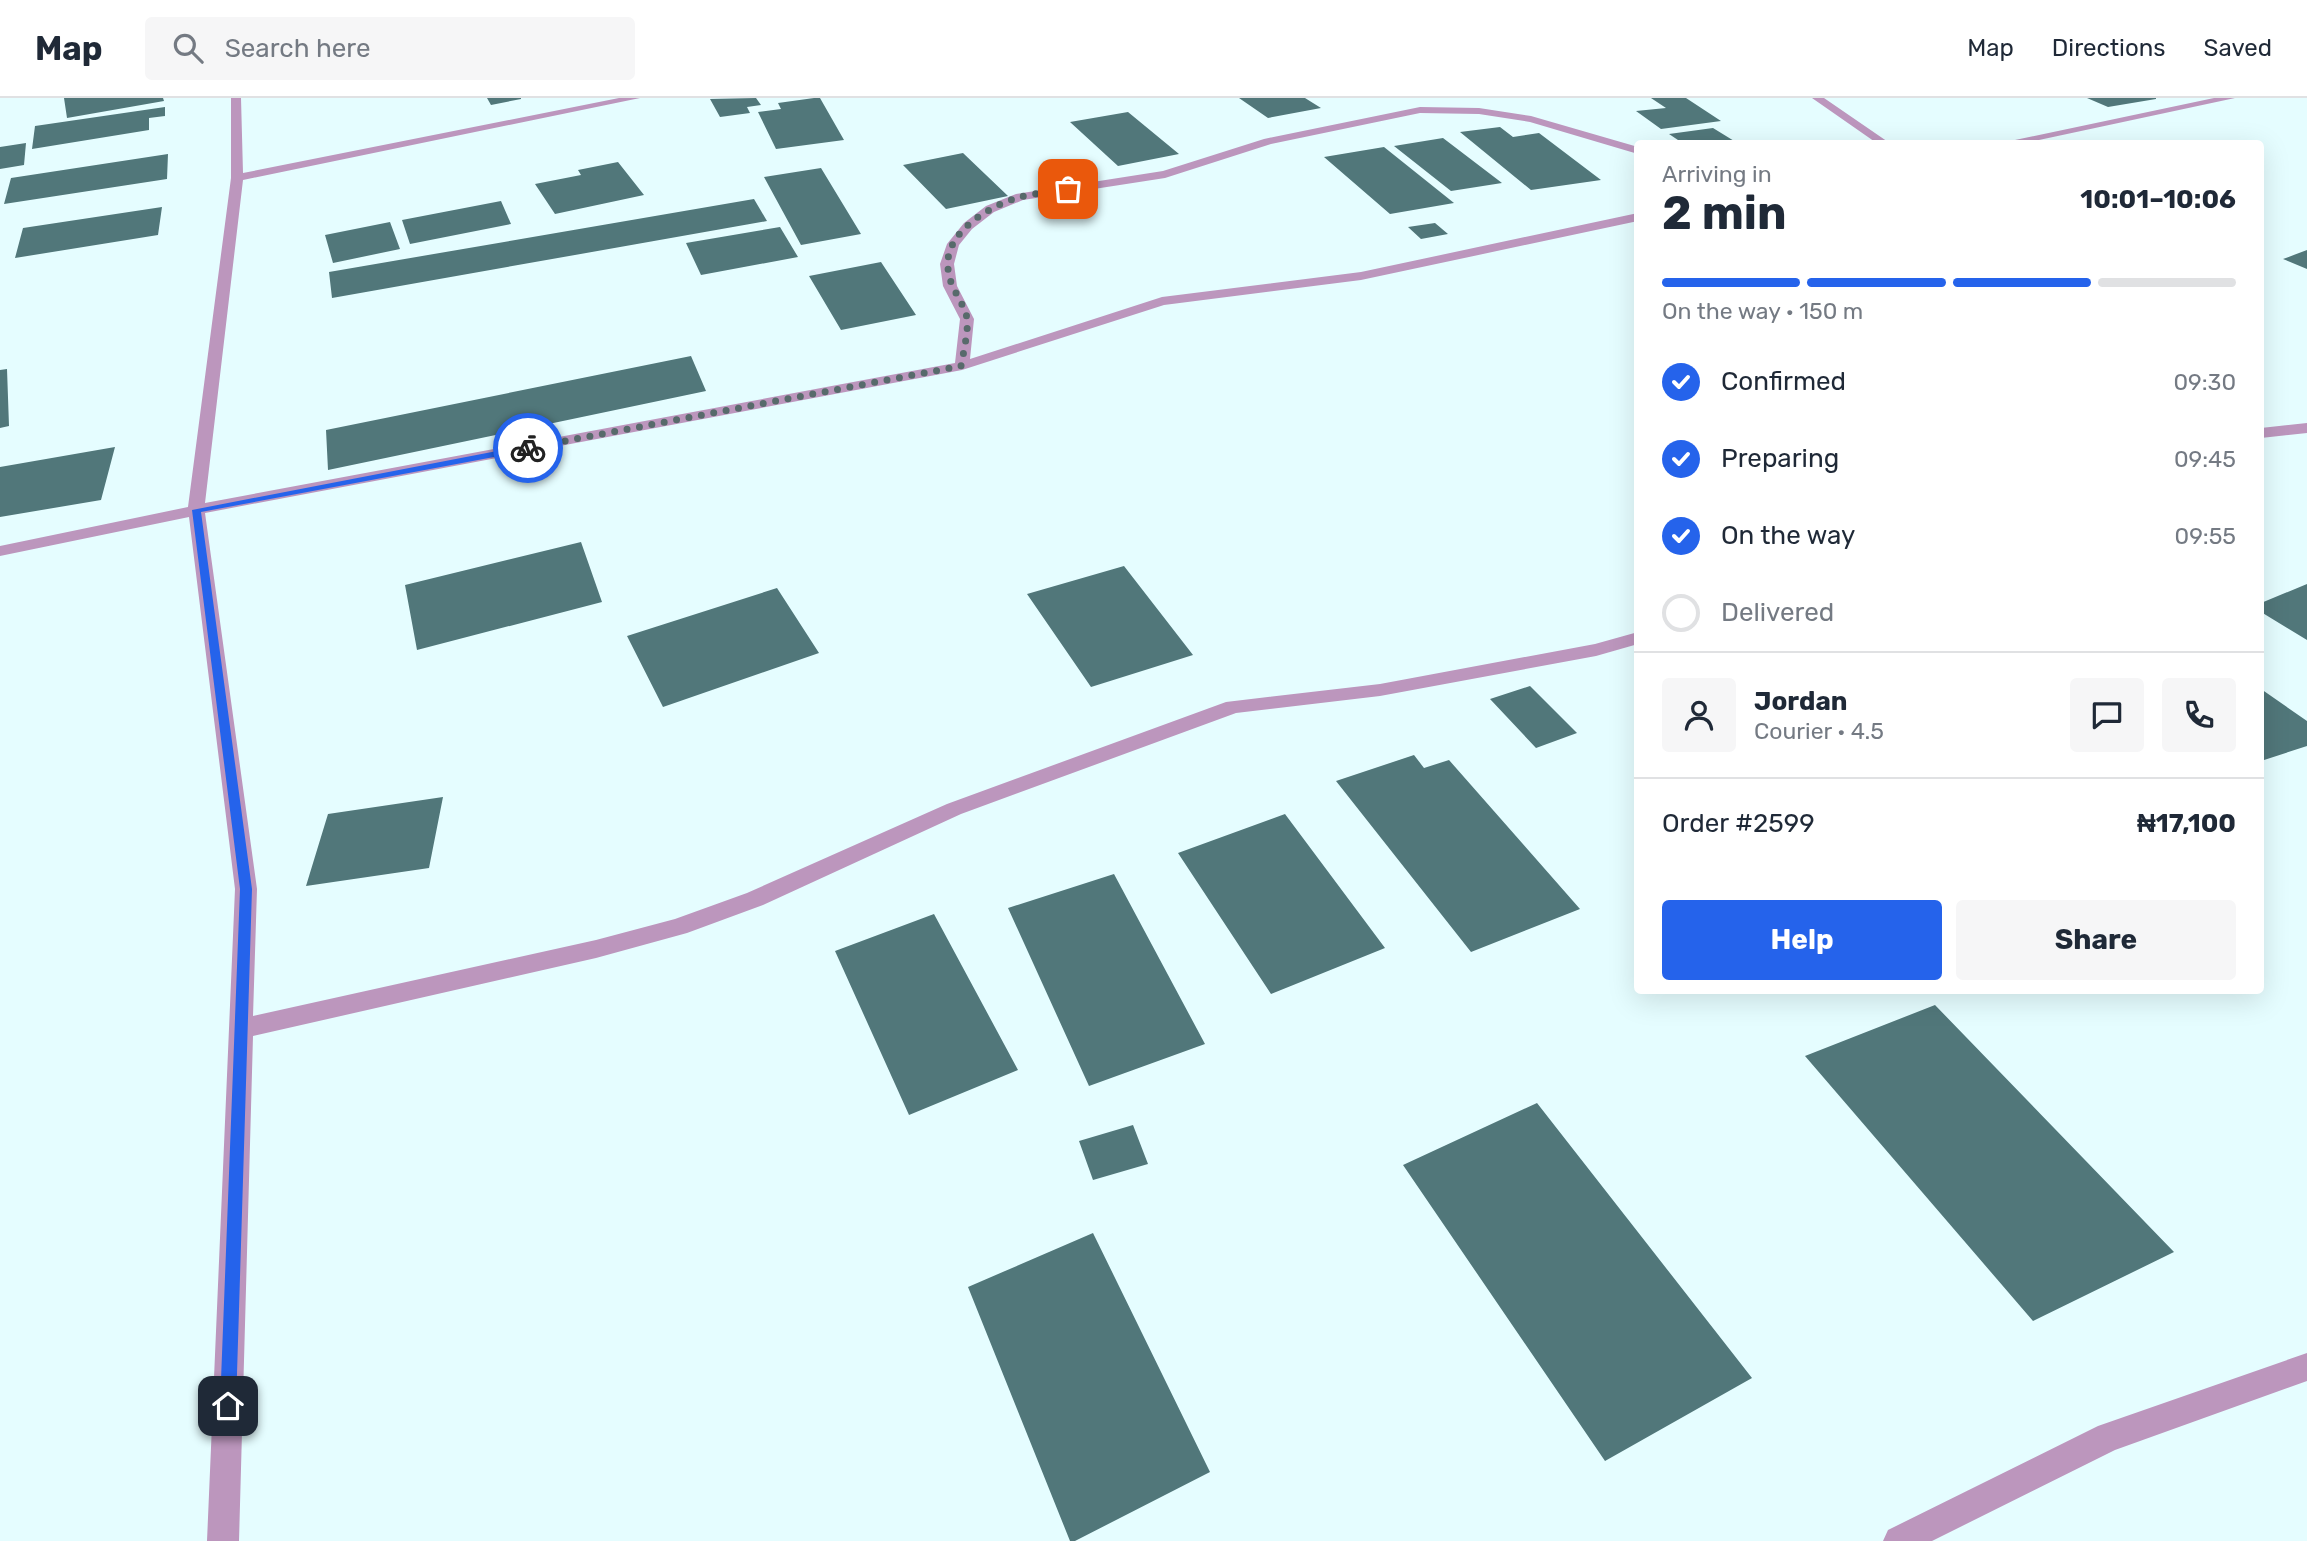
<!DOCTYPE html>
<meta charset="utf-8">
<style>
body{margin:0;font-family:Rubik,sans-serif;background:#f6f6f7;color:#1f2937;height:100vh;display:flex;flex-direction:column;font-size:26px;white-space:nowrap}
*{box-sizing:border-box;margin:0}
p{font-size:23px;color:#747a83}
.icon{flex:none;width:38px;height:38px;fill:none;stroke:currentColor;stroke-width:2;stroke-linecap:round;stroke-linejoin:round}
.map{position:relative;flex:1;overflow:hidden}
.side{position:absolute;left:1634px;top:42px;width:630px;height:854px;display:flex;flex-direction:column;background:#fff;border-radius:7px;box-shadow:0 7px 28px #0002}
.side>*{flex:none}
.pin{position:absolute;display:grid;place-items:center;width:60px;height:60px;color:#fff;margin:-30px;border-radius:14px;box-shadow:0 4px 10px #0006}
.courier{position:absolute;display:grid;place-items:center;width:70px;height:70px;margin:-35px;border:5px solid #2563eb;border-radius:50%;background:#fff;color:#222;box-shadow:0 2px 9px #0007}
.headline em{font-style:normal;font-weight:700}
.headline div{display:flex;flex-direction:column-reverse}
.headline{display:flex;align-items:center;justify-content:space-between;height:119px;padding:0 28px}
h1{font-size:46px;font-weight:700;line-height:52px}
.bar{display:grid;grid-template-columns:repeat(4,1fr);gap:10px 7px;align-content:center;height:84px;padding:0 28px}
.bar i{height:9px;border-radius:5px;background:#e0e1e3}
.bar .current{background:#2563eb}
.bar p{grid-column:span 4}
.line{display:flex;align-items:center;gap:18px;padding:0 28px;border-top:2px solid #e0e1e3}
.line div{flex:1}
.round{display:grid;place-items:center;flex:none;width:74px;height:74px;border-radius:7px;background:#f6f6f7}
ol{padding:0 28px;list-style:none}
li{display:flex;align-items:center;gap:21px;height:77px}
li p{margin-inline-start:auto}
li .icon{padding:7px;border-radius:50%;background:#2563eb;color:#fff;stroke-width:4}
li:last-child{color:#747a83}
li i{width:38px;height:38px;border:4px solid #e0e1e3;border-radius:50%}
.cta{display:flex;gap:14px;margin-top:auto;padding:14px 28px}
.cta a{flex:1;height:80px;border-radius:7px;background:#2563eb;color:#fff;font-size:28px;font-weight:700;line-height:80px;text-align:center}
.cta a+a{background:#f6f6f7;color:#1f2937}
header{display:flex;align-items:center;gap:42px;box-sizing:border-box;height:98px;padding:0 35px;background:#fff;border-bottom:2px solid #e0e1e3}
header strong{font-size:33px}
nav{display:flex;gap:38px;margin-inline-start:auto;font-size:24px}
.search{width:490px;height:63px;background:#f6f6f7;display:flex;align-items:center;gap:18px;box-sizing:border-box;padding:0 24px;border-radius:7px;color:#747a83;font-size:26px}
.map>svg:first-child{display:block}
.building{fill:#51777a}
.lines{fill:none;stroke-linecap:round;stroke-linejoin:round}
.minor{fill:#bc96bd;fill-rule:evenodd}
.route{fill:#2563eb}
.done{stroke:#576a6b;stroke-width:7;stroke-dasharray:0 12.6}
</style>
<header>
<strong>Map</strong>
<div class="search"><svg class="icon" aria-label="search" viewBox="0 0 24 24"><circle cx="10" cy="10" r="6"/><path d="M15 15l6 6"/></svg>Search here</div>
<nav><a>Map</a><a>Directions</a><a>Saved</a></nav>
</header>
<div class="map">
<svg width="2307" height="1443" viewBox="0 0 2307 1443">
<rect width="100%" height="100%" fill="#e5fdff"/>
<path class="building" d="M 64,0 L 163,0 L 164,3 L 67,20 Z
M 487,0 L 521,0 L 521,1 L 491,7 Z
M 756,0 L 761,7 L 747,9 L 750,15 L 720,19 L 710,1 Z
M 814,0 L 820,0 L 844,42 L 776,51 L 758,14 L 781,11 L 778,5 Z
M 1239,0 L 1305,0 L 1321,10 L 1268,20 Z
M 1651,0 L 1686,0 L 1721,23 L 1661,31 L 1636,13 L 1666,10 Z
M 2087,0 L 2156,0 L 2156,1 L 2108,9 Z
M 165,9 L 165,18 L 149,20 L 149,32 L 32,51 L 35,28 Z
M 1128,14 L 1179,56 L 1118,68 L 1070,24 Z
M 1500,29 L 1513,39 L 1539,35 L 1601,82 L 1531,92 L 1460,34 Z
M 1713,30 L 1739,46 L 1684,46 L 1669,36 Z
M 1443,40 L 1502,85 L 1451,93 L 1394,48 Z
M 26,45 L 24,67 L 0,71 L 0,49 Z
M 1384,49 L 1454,105 L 1390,116 L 1324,59 Z
M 963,55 L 1008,98 L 946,111 L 903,67 Z
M 168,56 L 167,81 L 4,106 L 11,80 Z
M 618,64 L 644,97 L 555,116 L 535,86 L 581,77 L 578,72 Z
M 821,70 L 861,136 L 801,147 L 764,79 Z
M 754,101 L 767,123 L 332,200 L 329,174 Z
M 501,103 L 511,126 L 410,146 L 402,122 Z
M 162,109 L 158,137 L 15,160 L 23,130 Z
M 390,124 L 400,151 L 333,165 L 325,137 Z
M 1435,125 L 1448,136 L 1421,141 L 1408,129 Z
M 780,129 L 798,159 L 701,177 L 686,145 Z
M 2307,152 L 2307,171 L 2283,161 Z
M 881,164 L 916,217 L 841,232 L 809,178 Z
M 691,258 L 706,293 L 328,372 L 326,332 Z
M 7,271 L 9,328 L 0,330 L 0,272 Z
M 115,349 L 101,402 L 0,419 L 0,369 Z
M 581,444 L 602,504 L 417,552 L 405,487 Z
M 1124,468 L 1193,557 L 1091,589 L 1027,496 Z
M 2307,486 L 2307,542 L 2261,514 L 2261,505 Z
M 777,490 L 819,555 L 663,609 L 627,538 Z
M 1530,588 L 1577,635 L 1536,650 L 1490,601 Z
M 2261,591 L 2307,623 L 2307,648 L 2261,663 Z
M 1414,657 L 1424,670 L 1449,662 L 1580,811 L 1471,854 L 1336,683 Z
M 443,699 L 429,770 L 306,788 L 328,716 Z
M 1285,716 L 1385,850 L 1271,896 L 1178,755 Z
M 1114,776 L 1205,946 L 1089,988 L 1008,810 Z
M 934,816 L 1018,972 L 909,1017 L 835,853 Z
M 1935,907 L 2174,1154 L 2033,1223 L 1805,958 Z
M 1537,1005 L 1752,1280 L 1605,1363 L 1403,1067 Z
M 1133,1027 L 1148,1066 L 1093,1082 L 1079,1043 Z
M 1093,1135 L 1210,1374 L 1075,1443 L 1070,1443 L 968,1189 Z"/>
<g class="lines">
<path class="minor" d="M 231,0 L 241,0 L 243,75 L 619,0 L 640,0 L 243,82 L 205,405 L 955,265 L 960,221 L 943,188 L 940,166 L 947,146 L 964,125 L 986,108 L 1016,96 L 1163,73 L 1264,41 L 1420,9 L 1479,10 L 1531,18 L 1638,49 L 1638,56 L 1530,24 L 1479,16 L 1420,15 L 1271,46 L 1165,80 L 1023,102 L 994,114 L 972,131 L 959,147 L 954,166 L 957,188 L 974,221 L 970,261 L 1162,199 L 1361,174 L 1638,115 L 1638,123 L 1361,182 L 1164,207 L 962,272 L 205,415 L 257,791 L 253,918 L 596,842 L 675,821 L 747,795 L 947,706 L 1226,604 L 1380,586 L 1595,546 L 1638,534 L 1638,546 L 1596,558 L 1380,598 L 1236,615 L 961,716 L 763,807 L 687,835 L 596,860 L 253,938 L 239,1443 L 207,1443 L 235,791 L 189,419 L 0,458 L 0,448 L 188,409 L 231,80 Z
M 1812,0 L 1824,0 L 1891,46 L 1878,46 Z
M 2214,0 L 2235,0 L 2020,46 L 1996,46 Z
M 2307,325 L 2307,335 L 2261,340 L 2261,330 Z
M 2307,1255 L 2307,1283 L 2115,1352 L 1932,1443 L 1883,1443 L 1888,1432 L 2098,1328 Z"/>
</g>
<path class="route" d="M 528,347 L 531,352 L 201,414 L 252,791 L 236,1308 L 234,1314 L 228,1316 L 223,1314 L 220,1308 L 240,791 L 192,412 Z"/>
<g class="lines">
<path class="done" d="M 528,350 L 961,268 C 963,257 969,230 967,220 C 963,202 949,190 948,170 C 944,134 991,107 1020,99 C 1035,95 1053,94 1068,91"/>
</g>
</svg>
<div class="pin" style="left:1068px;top:91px;background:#ea580c"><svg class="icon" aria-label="bag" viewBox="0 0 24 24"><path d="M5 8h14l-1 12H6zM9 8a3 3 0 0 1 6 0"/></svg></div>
<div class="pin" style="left:228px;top:1308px;background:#1f2937"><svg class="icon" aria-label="home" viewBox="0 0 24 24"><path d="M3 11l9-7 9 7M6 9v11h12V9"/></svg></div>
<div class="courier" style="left:528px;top:350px"><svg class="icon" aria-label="bike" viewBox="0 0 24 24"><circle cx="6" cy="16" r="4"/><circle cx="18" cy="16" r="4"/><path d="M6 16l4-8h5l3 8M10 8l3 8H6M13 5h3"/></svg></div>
<section class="side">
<div class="headline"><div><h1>2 min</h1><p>Arriving in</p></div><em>10:01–10:06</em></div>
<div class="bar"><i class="current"></i><i class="current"></i><i class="current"></i><i></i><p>On the way · 150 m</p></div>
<ol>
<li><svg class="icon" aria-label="check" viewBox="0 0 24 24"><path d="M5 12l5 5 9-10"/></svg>Confirmed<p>09:30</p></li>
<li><svg class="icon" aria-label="check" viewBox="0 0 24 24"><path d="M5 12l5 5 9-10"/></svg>Preparing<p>09:45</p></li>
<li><svg class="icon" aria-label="check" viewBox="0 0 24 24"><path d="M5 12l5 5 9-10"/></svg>On the way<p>09:55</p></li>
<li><i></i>Delivered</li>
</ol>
<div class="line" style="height:126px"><a class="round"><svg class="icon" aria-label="person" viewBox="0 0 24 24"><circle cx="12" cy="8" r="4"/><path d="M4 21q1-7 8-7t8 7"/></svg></a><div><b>Jordan</b><p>Courier · 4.5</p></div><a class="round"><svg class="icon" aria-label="chat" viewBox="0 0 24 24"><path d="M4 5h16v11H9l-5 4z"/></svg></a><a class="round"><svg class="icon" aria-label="phone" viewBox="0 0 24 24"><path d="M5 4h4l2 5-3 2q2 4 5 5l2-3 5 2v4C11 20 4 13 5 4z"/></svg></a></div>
<div class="line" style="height:91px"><div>Order #2599</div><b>₦17,100</b></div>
<div class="cta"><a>Help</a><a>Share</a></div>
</section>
</div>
